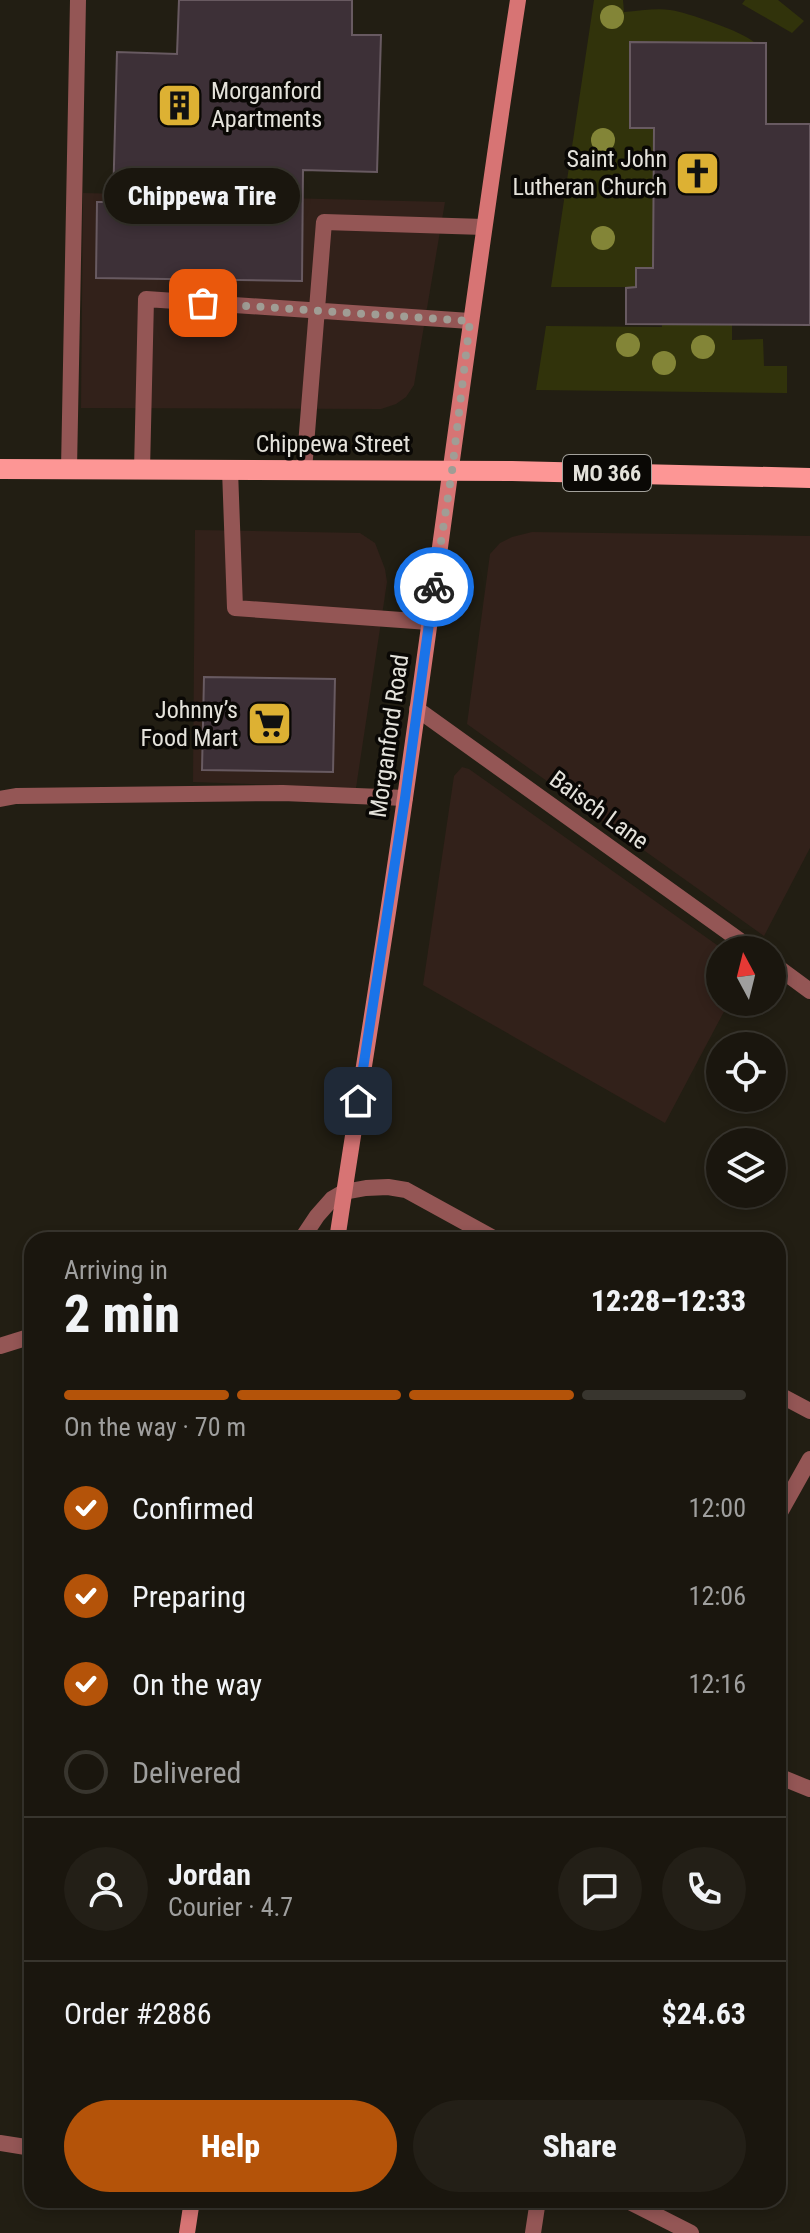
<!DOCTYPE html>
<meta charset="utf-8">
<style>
body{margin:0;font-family:"Roboto Condensed",sans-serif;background:#231f17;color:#f1f3f6;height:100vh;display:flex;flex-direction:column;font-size:30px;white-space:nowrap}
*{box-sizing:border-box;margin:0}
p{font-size:26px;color:#9f9f9e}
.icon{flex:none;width:44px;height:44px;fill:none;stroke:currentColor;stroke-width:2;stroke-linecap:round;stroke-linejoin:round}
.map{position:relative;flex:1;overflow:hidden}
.drawer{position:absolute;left:24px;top:1232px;width:762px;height:976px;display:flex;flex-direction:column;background:#1a160e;border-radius:24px;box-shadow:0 4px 12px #0003,0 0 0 2px #38352e}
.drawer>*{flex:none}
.needle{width:52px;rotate:353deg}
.fabs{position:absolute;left:706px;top:936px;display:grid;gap:16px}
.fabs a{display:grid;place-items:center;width:80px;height:80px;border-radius:50%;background:#1a160e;box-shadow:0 4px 12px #0003,0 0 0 2px #38352e;font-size:40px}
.pin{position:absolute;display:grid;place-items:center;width:68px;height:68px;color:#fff;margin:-34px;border-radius:16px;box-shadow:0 4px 12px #0006}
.courier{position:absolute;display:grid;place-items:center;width:80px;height:80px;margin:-40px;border:6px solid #1a73e8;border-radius:50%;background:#fff;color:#222;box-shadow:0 2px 10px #0007}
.bubble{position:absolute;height:56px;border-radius:28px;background:#1a160e;box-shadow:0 4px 12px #0003,0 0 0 2px #38352e;font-size:26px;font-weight:800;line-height:56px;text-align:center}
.head em{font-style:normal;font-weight:800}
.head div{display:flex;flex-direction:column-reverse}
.head{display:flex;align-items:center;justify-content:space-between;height:136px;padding:0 40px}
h1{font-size:52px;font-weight:800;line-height:60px}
.bar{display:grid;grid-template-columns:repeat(4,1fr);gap:12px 8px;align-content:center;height:96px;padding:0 40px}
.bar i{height:10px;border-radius:6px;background:#38352e}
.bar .on{background:#b45309}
.bar p{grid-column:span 4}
.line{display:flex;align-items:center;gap:20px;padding:0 40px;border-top:2px solid #38352e}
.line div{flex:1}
.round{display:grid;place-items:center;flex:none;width:84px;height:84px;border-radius:42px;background:#231f17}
ol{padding:0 40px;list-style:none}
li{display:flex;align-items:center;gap:24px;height:88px}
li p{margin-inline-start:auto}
li .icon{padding:8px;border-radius:50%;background:#b45309;color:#fff;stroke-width:4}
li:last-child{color:#9f9f9e}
li i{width:44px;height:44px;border:4px solid #38352e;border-radius:50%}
.primary-button{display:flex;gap:16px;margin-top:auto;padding:16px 40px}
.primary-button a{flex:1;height:92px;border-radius:48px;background:#b45309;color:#fff;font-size:32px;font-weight:800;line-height:92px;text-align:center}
.primary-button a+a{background:#231f17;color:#f1f3f6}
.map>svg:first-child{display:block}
.commercial{fill:#32211a}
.green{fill:#31330b}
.building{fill:#3d3037;stroke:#685a61;stroke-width:2}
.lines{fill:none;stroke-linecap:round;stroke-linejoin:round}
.lane{stroke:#945655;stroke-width:16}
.street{stroke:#945655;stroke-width:16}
.secondary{stroke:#d77474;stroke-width:16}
.primary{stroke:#fd9695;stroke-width:20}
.tree{fill:#838537}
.done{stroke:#a09d95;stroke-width:8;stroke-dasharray:0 14.4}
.route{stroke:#1a73e8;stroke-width:10}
.labels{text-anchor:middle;stroke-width:7;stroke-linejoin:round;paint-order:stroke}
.shield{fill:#0a0805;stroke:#a3a19b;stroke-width:2}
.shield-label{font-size:22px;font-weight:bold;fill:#e4e2db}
.poi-label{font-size:24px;fill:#e4e2db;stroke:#0a0805;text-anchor:end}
.street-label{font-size:24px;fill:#e4e2db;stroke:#0a0805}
</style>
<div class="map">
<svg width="810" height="2233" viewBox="0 0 810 2233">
<rect width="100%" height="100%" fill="#221e13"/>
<path class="commercial" d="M 83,193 L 445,202 L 414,385 L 406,397 L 396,404 L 381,409 L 81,408 Z
M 195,530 L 360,533 L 375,543 L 385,569 L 387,582 L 356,788 L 193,782 Z
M 532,532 L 810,536 L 810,848 L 764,936 L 467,724 L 490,554 L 500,543 L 512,537 Z
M 462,767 L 469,769 L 724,950 L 720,950 L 720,1002 L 729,1002 L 665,1123 L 423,985 L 454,776 Z"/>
<path class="green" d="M 594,0 L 623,0 L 624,12 C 639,11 656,8 670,10 C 686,12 744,32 755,43 L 631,42 L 630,128 L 654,128 L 653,268 L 636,268 L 636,287 L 551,287 Z
M 745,0 L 778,0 L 804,21 L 792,33 L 742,4 Z
M 662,318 L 732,318 L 732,340 L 763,339 L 764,366 L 787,366 L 787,393 L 536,390 L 546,326 L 662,327 Z"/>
<path class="building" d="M 179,0 L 352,0 L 352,35 L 381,35 L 377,172 L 303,170 L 302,281 L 96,278 L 97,202 L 113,202 L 117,52 L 177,54 Z
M 630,42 L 766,43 L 766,124 L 810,124 L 810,325 L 626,324 L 626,288 L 636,287 L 636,268 L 653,268 L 654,128 L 630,128 Z
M 204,677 L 335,679 L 333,772 L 202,770 Z"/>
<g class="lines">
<path class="lane" d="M 69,469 L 78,0
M 142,470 L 146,299 L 470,321
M 230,470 L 235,608 L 429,622
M 304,470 L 324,222 L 484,227
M 0,799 L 16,796 L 283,793 L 405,798
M 778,1516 L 810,1459
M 778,1776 L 810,1789
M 533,2233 L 538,2200"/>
<path class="street" d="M 417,709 L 753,950
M 772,963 L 810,991
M 301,1240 L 317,1216 L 332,1199 L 344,1192 L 366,1188 L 388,1187 L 406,1190 L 497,1240
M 0,1346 L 32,1336
M 778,1394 L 810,1411
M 0,2143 L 32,2148
M 626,2200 L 691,2233"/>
<path class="secondary" d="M 337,1240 C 359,1093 384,946 405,798 C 443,532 477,266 518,0
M 187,2233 L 192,2200"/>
<path class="primary" d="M 0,469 L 512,471 L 810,478"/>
</g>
<g class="tree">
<circle cx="612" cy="17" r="12"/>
<circle cx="603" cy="140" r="12"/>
<circle cx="603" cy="238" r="12"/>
<circle cx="628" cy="345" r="12"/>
<circle cx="703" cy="347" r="12"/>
<circle cx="664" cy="363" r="12"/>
</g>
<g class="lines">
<path class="done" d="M 203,303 L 470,321 L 452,471 L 434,587"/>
<path class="route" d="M 358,1101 L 405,798 L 434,587"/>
</g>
<defs>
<symbol id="building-square" viewBox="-11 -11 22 22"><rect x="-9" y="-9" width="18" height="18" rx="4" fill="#ddb133" stroke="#0a0805"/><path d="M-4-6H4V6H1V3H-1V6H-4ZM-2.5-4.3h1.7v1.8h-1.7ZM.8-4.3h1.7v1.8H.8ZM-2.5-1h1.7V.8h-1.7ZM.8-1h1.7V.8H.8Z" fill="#111"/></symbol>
<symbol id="church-square" viewBox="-11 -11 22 22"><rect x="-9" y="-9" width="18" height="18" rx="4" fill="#ddb133" stroke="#0a0805"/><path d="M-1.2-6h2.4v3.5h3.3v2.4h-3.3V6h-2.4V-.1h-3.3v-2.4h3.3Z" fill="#111"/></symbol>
<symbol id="supermarket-square" viewBox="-11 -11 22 22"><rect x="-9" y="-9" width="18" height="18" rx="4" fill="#ddb133" stroke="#0a0805"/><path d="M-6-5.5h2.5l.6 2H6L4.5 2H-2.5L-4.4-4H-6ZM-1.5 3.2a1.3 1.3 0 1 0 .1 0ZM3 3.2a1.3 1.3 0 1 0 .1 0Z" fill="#111"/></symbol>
</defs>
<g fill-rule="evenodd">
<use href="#building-square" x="154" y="80" width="51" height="51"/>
<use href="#church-square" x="672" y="148" width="51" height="51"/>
<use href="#supermarket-square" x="244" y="698" width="51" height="51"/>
</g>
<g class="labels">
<rect class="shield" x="563" y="455" width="88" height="36" rx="6"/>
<g class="shield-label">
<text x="607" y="481">MO 366</text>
</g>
<g class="poi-label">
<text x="211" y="99" text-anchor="start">Morganford<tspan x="211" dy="28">Apartments</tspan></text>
<text x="667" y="167">Saint John<tspan x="667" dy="28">Lutheran Church</tspan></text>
<text x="238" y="718">Johnny’s<tspan x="238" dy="28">Food Mart</tspan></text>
</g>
<g class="street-label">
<text x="333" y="452">Chippewa Street</text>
<text transform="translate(389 736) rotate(-82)" y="8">Morganford Road</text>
<text transform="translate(599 810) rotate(36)" y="8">Baisch Lane</text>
</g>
</g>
</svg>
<div class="fabs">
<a><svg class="needle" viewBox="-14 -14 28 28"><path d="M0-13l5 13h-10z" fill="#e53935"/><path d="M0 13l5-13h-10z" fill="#9f9f9e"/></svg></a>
<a><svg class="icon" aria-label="locate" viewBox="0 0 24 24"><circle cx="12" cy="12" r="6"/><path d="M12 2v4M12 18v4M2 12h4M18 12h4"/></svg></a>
<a><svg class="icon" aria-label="layers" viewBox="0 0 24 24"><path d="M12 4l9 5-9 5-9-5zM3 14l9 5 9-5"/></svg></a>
</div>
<div class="pin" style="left:203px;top:303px;background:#ea580c"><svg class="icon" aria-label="bag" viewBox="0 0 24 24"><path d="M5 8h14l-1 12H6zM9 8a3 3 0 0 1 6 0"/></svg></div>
<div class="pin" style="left:358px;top:1101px;background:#1f2937"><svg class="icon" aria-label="home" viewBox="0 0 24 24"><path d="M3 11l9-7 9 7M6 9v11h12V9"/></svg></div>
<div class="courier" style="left:434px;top:587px"><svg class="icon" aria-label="bike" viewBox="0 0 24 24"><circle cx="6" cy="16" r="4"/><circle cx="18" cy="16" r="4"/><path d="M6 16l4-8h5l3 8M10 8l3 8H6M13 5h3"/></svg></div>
<div class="bubble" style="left:104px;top:168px;width:196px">Chippewa Tire</div>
<section class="drawer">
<div class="head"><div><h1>2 min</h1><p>Arriving in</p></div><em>12:28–12:33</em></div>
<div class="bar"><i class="on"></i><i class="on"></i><i class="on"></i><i></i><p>On the way · 70 m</p></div>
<ol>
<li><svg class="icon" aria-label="check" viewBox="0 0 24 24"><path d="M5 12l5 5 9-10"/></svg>Confirmed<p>12:00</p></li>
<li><svg class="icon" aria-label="check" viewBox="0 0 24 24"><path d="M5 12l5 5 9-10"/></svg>Preparing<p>12:06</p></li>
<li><svg class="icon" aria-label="check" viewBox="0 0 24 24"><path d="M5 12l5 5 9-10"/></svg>On the way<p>12:16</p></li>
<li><i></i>Delivered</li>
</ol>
<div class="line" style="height:144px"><a class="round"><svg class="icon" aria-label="person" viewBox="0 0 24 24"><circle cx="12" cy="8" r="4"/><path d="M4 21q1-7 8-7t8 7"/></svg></a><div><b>Jordan</b><p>Courier · 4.7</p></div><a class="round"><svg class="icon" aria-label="chat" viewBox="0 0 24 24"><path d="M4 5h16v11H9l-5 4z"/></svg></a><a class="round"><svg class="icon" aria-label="phone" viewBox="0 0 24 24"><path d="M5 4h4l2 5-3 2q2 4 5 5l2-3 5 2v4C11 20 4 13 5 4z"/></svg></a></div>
<div class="line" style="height:104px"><div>Order #2886</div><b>$24.63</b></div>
<div class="primary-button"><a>Help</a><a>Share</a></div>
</section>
</div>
